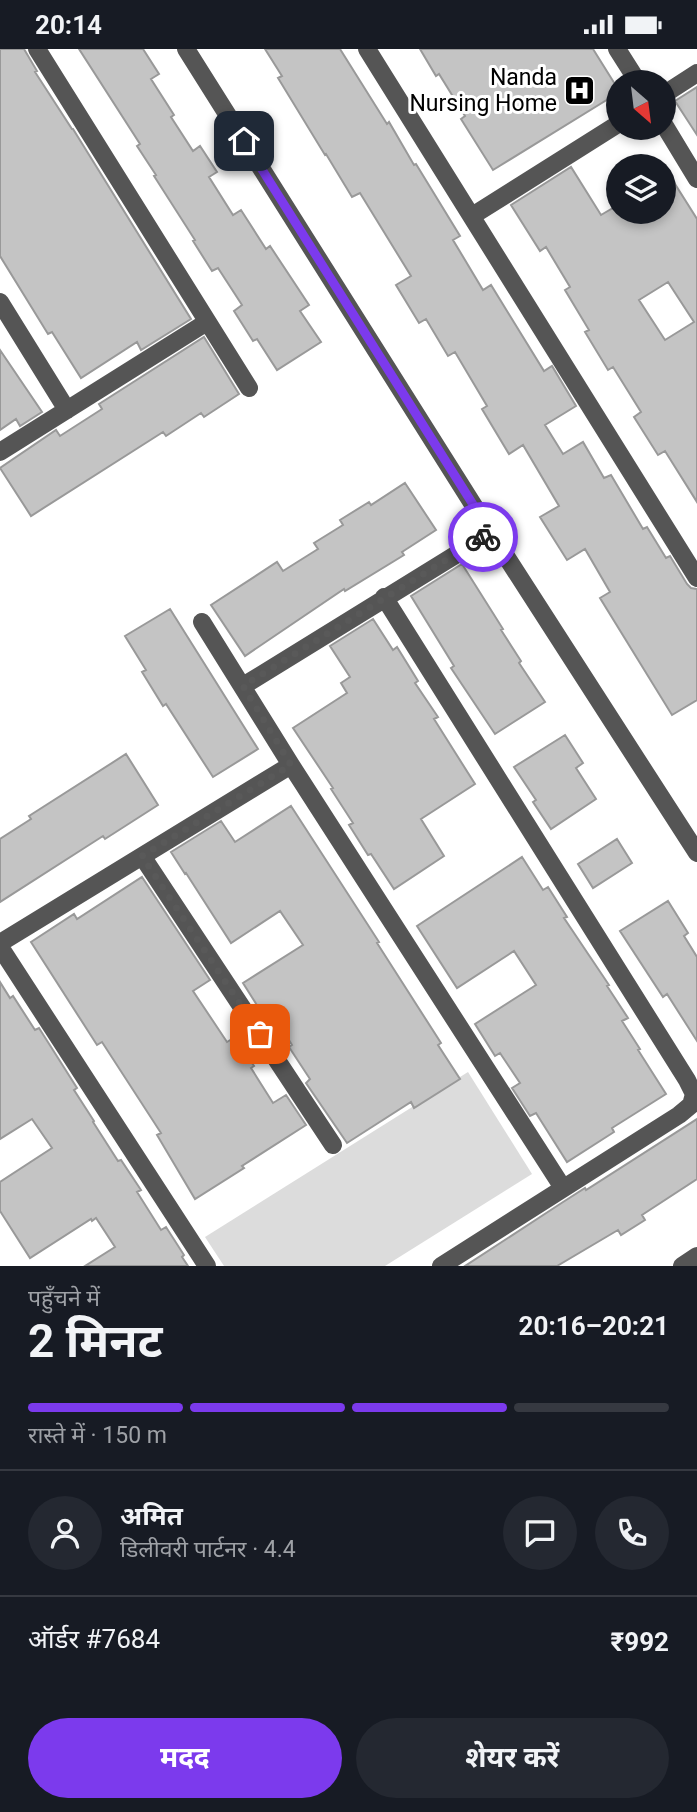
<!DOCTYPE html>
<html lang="hi">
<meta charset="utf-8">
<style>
body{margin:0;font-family:Roboto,"Noto Sans Devanagari",sans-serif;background:#242831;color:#f1f3f6;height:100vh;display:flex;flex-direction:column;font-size:26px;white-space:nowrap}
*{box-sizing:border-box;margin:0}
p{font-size:23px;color:#9ea1a6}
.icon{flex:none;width:38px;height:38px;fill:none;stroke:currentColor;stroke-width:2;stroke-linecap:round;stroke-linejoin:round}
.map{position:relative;height:1217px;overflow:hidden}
.panel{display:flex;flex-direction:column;background:#171b24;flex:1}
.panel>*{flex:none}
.needle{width:46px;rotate:152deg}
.buttons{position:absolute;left:606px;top:21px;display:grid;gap:14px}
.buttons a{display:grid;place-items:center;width:70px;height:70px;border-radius:50%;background:#171b24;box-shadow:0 4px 10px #0003;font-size:35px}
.pin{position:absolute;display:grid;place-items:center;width:60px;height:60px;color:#fff;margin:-30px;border-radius:14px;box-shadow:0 4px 10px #0006}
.courier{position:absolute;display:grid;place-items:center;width:70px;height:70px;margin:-35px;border:5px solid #7c3aed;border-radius:50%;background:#fff;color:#222;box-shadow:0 2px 9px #0007}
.headline em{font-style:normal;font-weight:700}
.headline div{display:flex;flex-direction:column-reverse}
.headline{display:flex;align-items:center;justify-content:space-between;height:119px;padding:0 28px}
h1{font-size:46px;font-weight:700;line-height:52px}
.bar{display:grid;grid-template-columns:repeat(4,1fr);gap:10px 7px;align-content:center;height:84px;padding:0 28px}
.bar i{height:9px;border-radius:5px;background:#363941}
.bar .active{background:#7c3aed}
.bar p{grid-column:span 4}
.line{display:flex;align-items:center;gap:18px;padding:0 28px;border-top:2px solid #363941}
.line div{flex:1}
.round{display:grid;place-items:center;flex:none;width:74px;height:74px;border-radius:37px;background:#242831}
.action{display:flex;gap:14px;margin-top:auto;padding:14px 28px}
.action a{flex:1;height:80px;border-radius:42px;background:#7c3aed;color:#fff;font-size:28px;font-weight:700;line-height:80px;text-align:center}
.action a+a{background:#242831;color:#f1f3f6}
.status{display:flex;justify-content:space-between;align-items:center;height:49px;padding:0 35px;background:#171b24;direction:ltr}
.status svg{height:19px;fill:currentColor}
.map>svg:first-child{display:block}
.green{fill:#dcdcdc}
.building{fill:#c4c4c4;stroke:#999;stroke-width:2;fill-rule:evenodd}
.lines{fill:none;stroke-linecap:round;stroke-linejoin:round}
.minor{stroke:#555;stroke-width:18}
.done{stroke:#595959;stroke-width:7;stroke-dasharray:0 12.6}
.route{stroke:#7c3aed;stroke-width:9}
.labels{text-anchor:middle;stroke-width:6;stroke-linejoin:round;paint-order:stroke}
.poi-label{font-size:23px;fill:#000;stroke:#fff;text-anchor:end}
</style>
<div class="status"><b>20:14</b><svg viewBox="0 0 49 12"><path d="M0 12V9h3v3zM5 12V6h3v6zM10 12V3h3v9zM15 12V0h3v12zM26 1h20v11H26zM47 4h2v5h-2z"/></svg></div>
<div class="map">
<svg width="697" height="1217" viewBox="0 0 697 1217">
<rect width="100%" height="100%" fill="#fff"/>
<path class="green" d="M 468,1023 L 532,1125 L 385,1217 L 224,1217 L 205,1188 Z"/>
<path class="building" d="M 0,0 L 24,0 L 37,22 L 35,23 L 72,80 L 73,80 L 191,270 L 141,301 L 137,293 L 81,329 L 52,283 L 48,285 L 0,207 Z
M 79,0 L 143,0 L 159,25 L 151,30 L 174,66 L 171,68 L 193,102 L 200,97 L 217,123 L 209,128 L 233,166 L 241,161 L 266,200 L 270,197 L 309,256 L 300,262 L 321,293 L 277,321 L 257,290 L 253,292 L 234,262 L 242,256 L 218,219 L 212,222 L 193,192 L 195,191 L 154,127 L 156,126 L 137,97 L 140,95 Z
M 265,0 L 340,0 L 387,75 L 389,73 L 414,116 L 416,115 L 460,187 L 453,191 L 483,241 L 491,236 L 544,322 L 552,317 L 576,357 L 545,376 L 563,405 L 583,393 L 604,429 L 611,426 L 643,480 L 647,478 L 666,509 L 670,507 L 687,535 L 691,539 L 697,540 L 697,651 L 672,666 L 600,549 L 610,543 L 585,500 L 567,511 L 540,468 L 559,457 L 523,396 L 509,405 L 482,360 L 487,357 L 455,303 L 448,307 L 426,270 L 419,274 L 396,236 L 411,227 L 360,144 L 352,148 L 326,105 L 325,106 L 278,29 L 282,27 Z
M 420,0 L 593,0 L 618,40 L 618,44 L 493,121 L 461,70 L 465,67 L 439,25 L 436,27 Z
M 697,38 L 697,86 L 675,52 Z
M 663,116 L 697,170 L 697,453 L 665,402 L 658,406 L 634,368 L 641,363 L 613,318 L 608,321 L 585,283 L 589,281 L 565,241 L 570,238 L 546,198 L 540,202 L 511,156 L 571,118 L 601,166 L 618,156 L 618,163 L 663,163 ZM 668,233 L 694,273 L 665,291 L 639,251 Z
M 204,288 L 239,345 L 204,368 L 201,364 L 166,387 L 163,383 L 31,467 L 0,419 L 56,381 L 60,387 L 102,360 L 99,355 Z
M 0,301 L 42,363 L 20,377 L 16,370 L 0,381 Z
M 405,434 L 436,481 L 402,503 L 404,506 L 345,542 L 344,540 L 245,607 L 211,556 L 277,513 L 283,522 L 318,500 L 314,494 L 343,476 L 340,471 L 369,453 L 371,456 Z
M 462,515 L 503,580 L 501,581 L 521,612 L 519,614 L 545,653 L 495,685 L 451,619 L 454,617 L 411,547 Z
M 170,560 L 258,700 L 213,728 L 166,655 L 163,657 L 142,623 L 146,621 L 125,587 Z
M 373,570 L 393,601 L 397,598 L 418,632 L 415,634 L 438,668 L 434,670 L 475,735 L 421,770 L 444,807 L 394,840 L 371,805 L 368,806 L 349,776 L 353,774 L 331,740 L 333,739 L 293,679 L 347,644 L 341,634 L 350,628 L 330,597 Z
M 565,686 L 583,714 L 576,719 L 596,750 L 551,780 L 533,753 L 536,751 L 514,718 Z
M 126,705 L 158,756 L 105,790 L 103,787 L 0,853 L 0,790 L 31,770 L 29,767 Z
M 291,757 L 379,893 L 377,894 L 441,994 L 438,996 L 460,1030 L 414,1059 L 411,1053 L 347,1094 L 306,1034 L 310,1030 L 289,998 L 292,996 L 272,964 L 265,969 L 243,934 L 303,896 L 280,862 L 231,894 L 186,824 L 185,825 L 171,803 L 221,772 L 235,793 Z
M 617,790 L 632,814 L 593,839 L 578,815 Z
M 522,808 L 543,841 L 548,838 L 567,868 L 564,869 L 609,936 L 607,937 L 628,969 L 622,972 L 640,1000 L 638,1001 L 666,1045 L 612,1079 L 614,1083 L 567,1113 L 536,1064 L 530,1067 L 512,1039 L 520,1034 L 500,1004 L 495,1007 L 475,975 L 536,936 L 514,902 L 457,939 L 417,877 Z
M 142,828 L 210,931 L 193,942 L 227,993 L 235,988 L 254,1017 L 251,1019 L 273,1054 L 286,1046 L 306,1076 L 242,1117 L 244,1119 L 195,1150 L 157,1086 L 161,1084 L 102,993 L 97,996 L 31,893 L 74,865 L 77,870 Z
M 668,852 L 688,884 L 684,887 L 697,908 L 697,992 L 667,945 L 663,948 L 620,882 Z
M 0,933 L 10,949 L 13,947 L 35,981 L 39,979 L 77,1039 L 74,1041 L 94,1072 L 93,1073 L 118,1112 L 121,1111 L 141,1141 L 137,1143 L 161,1181 L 166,1178 L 184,1206 L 182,1208 L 188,1217 L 85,1217 L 115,1198 L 96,1169 L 92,1172 L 91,1170 L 30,1209 L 0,1162 L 0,1133 L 52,1099 L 32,1070 L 0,1090 Z
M 697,1070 L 697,1130 L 642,1166 L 645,1171 L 621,1186 L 618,1181 L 557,1217 L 465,1217 L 560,1155 L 585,1139 L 586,1141 Z"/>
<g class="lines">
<path class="minor" d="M 37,0 L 249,339
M 186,0 L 491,484 L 697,804
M 367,0 L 697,529
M 617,0 L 638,33
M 663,46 L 697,24
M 663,74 L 697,130
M 472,167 L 618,75
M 0,253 L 67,361
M 0,403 L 207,273
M 384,548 L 687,1031 L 694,1045 L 691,1056 L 679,1066 L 441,1217
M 202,573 L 291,716 L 563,1139
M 243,637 L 491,484
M 142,807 L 333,1096
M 0,894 L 291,716
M 0,898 L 207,1217
M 682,1217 L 697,1207"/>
</g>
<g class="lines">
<path class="done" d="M 260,985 L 142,807 L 291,716 L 243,637 L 483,488"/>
<path class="route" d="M 244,92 L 491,484 L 483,488"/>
</g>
<defs>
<symbol id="hospital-square" viewBox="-11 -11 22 22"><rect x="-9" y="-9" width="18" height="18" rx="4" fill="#000" stroke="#fff"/><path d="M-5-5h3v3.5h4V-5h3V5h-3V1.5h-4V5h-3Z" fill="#fff"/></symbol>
</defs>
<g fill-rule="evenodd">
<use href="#hospital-square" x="562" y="24" width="35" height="35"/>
</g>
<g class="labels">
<g class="poi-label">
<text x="557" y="36">Nanda<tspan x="557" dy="26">Nursing Home</tspan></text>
</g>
</g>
</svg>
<div class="buttons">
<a><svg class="needle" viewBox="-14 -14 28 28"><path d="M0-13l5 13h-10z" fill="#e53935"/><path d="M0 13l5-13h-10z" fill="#9ea1a6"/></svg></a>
<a><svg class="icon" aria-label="layers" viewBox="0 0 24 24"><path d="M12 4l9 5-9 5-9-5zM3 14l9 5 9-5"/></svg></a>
</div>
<div class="pin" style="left:260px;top:985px;background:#ea580c"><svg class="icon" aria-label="bag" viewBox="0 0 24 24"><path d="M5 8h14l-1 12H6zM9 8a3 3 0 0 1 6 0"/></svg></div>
<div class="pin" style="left:244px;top:92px;background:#1f2937"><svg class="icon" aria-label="home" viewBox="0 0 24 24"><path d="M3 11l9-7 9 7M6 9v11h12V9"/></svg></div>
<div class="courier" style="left:483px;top:488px"><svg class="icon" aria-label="bike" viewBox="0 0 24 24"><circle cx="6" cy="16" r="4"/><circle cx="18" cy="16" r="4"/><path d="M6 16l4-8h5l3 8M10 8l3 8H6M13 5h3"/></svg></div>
</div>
<section class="panel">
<div class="headline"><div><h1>2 मिनट</h1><p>पहुँचने में</p></div><em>20:16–20:21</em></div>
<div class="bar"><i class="active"></i><i class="active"></i><i class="active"></i><i></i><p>रास्ते में · 150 m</p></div>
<div class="line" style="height:126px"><a class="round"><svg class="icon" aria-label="person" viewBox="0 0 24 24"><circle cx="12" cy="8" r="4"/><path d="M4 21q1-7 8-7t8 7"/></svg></a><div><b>अमित</b><p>डिलीवरी पार्टनर · 4.4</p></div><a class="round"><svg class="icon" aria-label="chat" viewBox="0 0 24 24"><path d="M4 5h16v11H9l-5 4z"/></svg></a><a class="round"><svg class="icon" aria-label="phone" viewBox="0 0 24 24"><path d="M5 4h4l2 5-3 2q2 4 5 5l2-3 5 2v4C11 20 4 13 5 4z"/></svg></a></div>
<div class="line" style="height:91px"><div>ऑर्डर #7684</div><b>₹992</b></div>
<div class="action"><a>मदद</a><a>शेयर करें</a></div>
</section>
